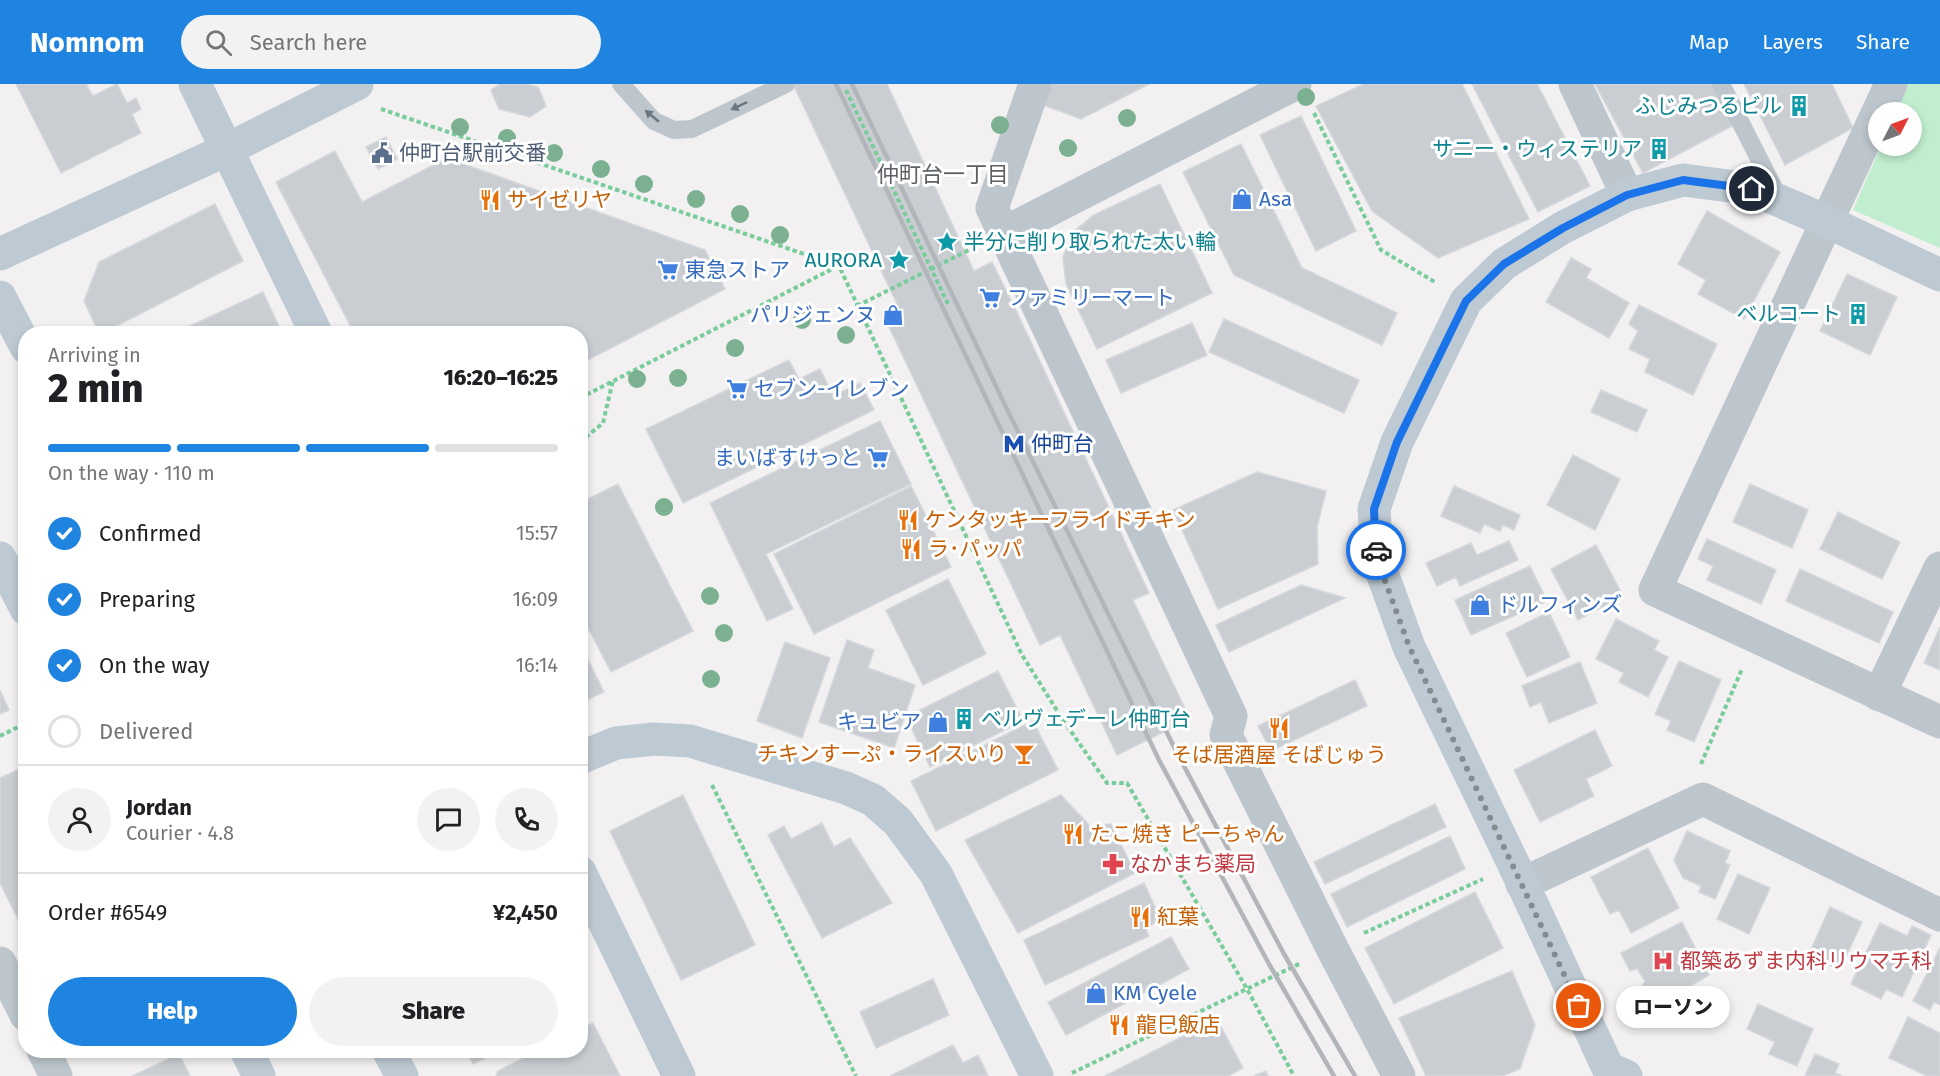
<!DOCTYPE html>
<meta charset="utf-8">
<style>
body{margin:0;font-family:"Fira Sans","Noto Sans JP",sans-serif;background:#f2f2f2;color:#202124;height:100vh;display:flex;flex-direction:column;font-size:22px;white-space:nowrap}
*{box-sizing:border-box;margin:0}
p{font-size:20px;color:#757577}
.icon{flex:none;width:33px;height:33px;fill:none;stroke:currentColor;stroke-width:2;stroke-linecap:round;stroke-linejoin:round}
.map{position:relative;flex:1;overflow:hidden}
.side{position:absolute;left:18px;top:242px;width:570px;height:732px;display:flex;flex-direction:column;background:#fff;border-radius:24px;box-shadow:0 3px 9px #0003}
.side>*{flex:none}
.needle{width:39px;rotate:48deg}
.tools{position:absolute;left:1868px;top:18px;display:grid;gap:12px}
.tools a{display:grid;place-items:center;width:54px;height:54px;border-radius:50%;background:#fff;box-shadow:0 3px 9px #0003;font-size:30px}
.pin{position:absolute;display:grid;place-items:center;width:51px;height:51px;color:#fff;margin:-26px;border:3px solid #fff;border-radius:50%;box-shadow:0 2px 6px #0007}
.courier{position:absolute;display:grid;place-items:center;width:60px;height:60px;margin:-30px;border:4px solid #1a73e8;border-radius:50%;background:#fff;color:#222;box-shadow:0 2px 8px #0007}
.bubble{position:absolute;height:42px;border-radius:21px;background:#fff;box-shadow:0 3px 9px #0003;font-size:20px;font-weight:800;line-height:42px;text-align:center}
.summary em{font-style:normal;font-weight:800}
.summary div{display:flex;flex-direction:column-reverse}
.summary{display:flex;align-items:center;justify-content:space-between;height:102px;padding:0 30px}
h1{font-size:39px;font-weight:800;line-height:45px}
.bar{display:grid;grid-template-columns:repeat(4,1fr);gap:9px 6px;align-content:center;height:72px;padding:0 30px}
.bar i{height:8px;border-radius:4px;background:#e0e0e0}
.bar .current{background:#1e84df}
.bar p{grid-column:span 4}
.line{display:flex;align-items:center;gap:15px;padding:0 30px;border-top:2px solid #e0e0e0}
.line div{flex:1}
.round{display:grid;place-items:center;flex:none;width:63px;height:63px;border-radius:32px;background:#f2f2f2}
ol{padding:0 30px;list-style:none}
li{display:flex;align-items:center;gap:18px;height:66px}
li p{margin-inline-start:auto}
li .icon{padding:6px;border-radius:50%;background:#1e84df;color:#fff;stroke-width:4}
li:last-child{color:#757577}
li i{width:33px;height:33px;border:3px solid #e0e0e0;border-radius:50%}
.action{display:flex;gap:12px;margin-top:auto;padding:12px 30px}
.action a{flex:1;height:69px;border-radius:36px;background:#1e84df;color:#fff;font-size:24px;font-weight:800;line-height:69px;text-align:center}
.action a+a{background:#f2f2f2;color:#202124}
header{display:flex;align-items:center;gap:36px;box-sizing:border-box;height:84px;padding:0 30px;background:#1e84df;color:#fff}
header strong{font-size:28px}
nav{display:flex;gap:33px;margin-inline-start:auto;font-size:21px}
.search{width:420px;height:54px;background:#f2f2f2;display:flex;align-items:center;gap:15px;box-sizing:border-box;padding:0 21px;border-radius:33px;color:#757577;font-size:22px}
.map>svg:first-child{display:block}
.green{fill:#c0eece}
.building{fill:#caced2;stroke:#d4d7db;stroke-width:1.5}
.lines{fill:none;stroke-linecap:round;stroke-linejoin:round}
.path{stroke:#79cc9b;stroke-width:4;stroke-dasharray:4.5 3;stroke-linecap:butt}
.lane{stroke:#bcc6cc;stroke-width:18}
.street{stroke:#bcc6cc;stroke-width:33}
.secondary{stroke:#becad3;stroke-width:33}
.rail{stroke:#b2b6ba;stroke-width:4.5}
.tree{fill:#7bb190}
.oneway{fill:#6b777e}
.done{stroke:#848b90;stroke-width:6;stroke-dasharray:0 10.8}
.route{stroke:#1a73e8;stroke-width:8}
.labels{text-anchor:middle;stroke-width:6;stroke-linejoin:round;paint-order:stroke}
.culture-label{font-size:21px;fill:#0d838f;stroke:#fff;text-anchor:end}
.service-label{font-size:21px;fill:#4e5e75;stroke:#fff;text-anchor:start}
.shop-label{font-size:21px;fill:#366cbe;stroke:#fff;text-anchor:start}
.food-label{font-size:21px;fill:#c56008;stroke:#fff;text-anchor:start}
.transit-label{font-size:21px;fill:#164399;stroke:#fff;text-anchor:start}
.health-label{font-size:21px;fill:#be3a42;stroke:#fff;text-anchor:start}
.neighbourhood-label{font-size:22px;fill:#5d6165;stroke:#fff}
</style>
<header>
<strong>Nomnom</strong>
<div class="search"><svg class="icon" aria-label="search" viewBox="0 0 24 24"><circle cx="10" cy="10" r="6"/><path d="M15 15l6 6"/></svg>Search here</div>
<nav><a>Map</a><a>Layers</a><a>Share</a></nav>
</header>
<div class="map">
<svg width="1940" height="992" viewBox="0 0 1940 992">
<rect width="100%" height="100%" fill="#f2f0f0"/>
<path class="green" d="M 1907,0 L 1940,0 L 1940,164 L 1853,126 L 1881,62 L 1911,62 L 1911,28 L 1895,28 Z"/>
<path class="building" d="M 16,0 L 86,0 L 93,12 L 117,0 L 127,19 L 136,14 L 141,25 L 132,30 L 141,49 L 61,89 Z
M 500,0 L 525,0 L 538,3 L 546,22 L 530,33 L 499,25 L 491,6 Z
M 793,0 L 887,0 L 974,187 L 992,178 L 1013,220 L 1149,509 L 1133,516 L 1190,635 L 1117,671 L 1060,551 L 1040,561 L 882,228 L 897,220 Z
M 1050,0 L 1149,0 L 1081,35 L 1043,21 Z
M 1364,0 L 1462,0 L 1529,135 L 1438,174 L 1372,127 L 1316,22 Z
M 1472,0 L 1537,0 L 1590,102 L 1538,128 Z
M 1595,0 L 1712,0 L 1734,41 L 1643,89 Z
M 1744,0 L 1832,0 L 1853,44 L 1785,81 Z
M 1301,32 L 1356,147 L 1316,167 L 1260,51 Z
M 386,53 L 397,75 L 378,85 L 366,63 Z
M 1241,60 L 1302,184 L 1397,229 L 1382,261 L 1234,191 L 1183,88 Z
M 335,67 L 362,118 L 447,74 L 705,166 L 725,205 L 580,280 L 580,249 L 354,249 L 276,98 Z
M 1160,100 L 1212,209 L 1097,265 L 1066,200 L 1063,173 L 1073,148 L 1094,131 Z
M 215,120 L 243,177 L 103,249 L 99,249 L 84,217 L 99,178 Z
M 1707,127 L 1780,168 L 1744,235 L 1698,210 L 1706,196 L 1678,180 Z
M 1571,174 L 1591,185 L 1586,194 L 1629,219 L 1609,254 L 1546,218 Z
M 1847,190 L 1897,213 L 1870,271 L 1820,247 Z
M 263,208 L 282,249 L 175,249 Z
M 1639,221 L 1717,260 L 1693,311 L 1645,288 L 1650,275 L 1629,265 L 1638,247 L 1629,240 Z
M 1224,235 L 1359,296 L 1344,329 L 1209,268 Z
M 1192,239 L 1207,271 L 1121,309 L 1106,276 Z
M 789,276 L 799,295 L 820,285 L 833,312 L 860,299 L 874,326 L 683,419 L 646,345 Z
M 1601,306 L 1647,326 L 1637,348 L 1591,328 Z
M 880,337 L 911,400 L 766,470 L 793,525 L 767,537 L 710,419 Z
M 1573,371 L 1620,395 L 1595,446 L 1547,421 Z
M 1257,388 L 1326,407 L 1317,443 L 1318,480 L 1218,525 L 1173,426 Z
M 618,400 L 693,547 L 611,588 L 580,528 L 580,419 Z
M 1750,400 L 1808,426 L 1792,464 L 1733,438 Z
M 911,402 L 951,483 L 814,550 L 774,470 Z
M 1454,402 L 1520,431 L 1514,446 L 1503,441 L 1500,447 L 1484,440 L 1480,449 L 1441,432 Z
M 1838,428 L 1900,458 L 1882,495 L 1820,465 Z
M 1707,455 L 1776,486 L 1761,520 L 1707,496 L 1713,482 L 1698,475 Z
M 1509,457 L 1518,476 L 1460,502 L 1456,493 L 1437,502 L 1426,479 L 1471,459 L 1477,471 Z
M 1596,461 L 1623,512 L 1578,536 L 1551,485 Z
M 1530,482 L 1547,517 L 1471,551 L 1455,516 Z
M 1800,485 L 1893,528 L 1879,559 L 1786,517 Z
M 948,495 L 986,570 L 923,601 L 886,526 Z
M 1301,501 L 1345,514 L 1229,568 L 1216,541 Z
M 1549,528 L 1570,573 L 1527,593 L 1506,549 Z
M 1616,535 L 1659,557 L 1654,566 L 1668,573 L 1648,613 L 1619,598 L 1624,589 L 1596,575 Z
M 1940,543 L 1940,586 L 1924,579 Z
M 847,556 L 874,566 L 868,584 L 915,601 L 894,664 L 819,638 Z
M 785,558 L 830,574 L 802,654 L 757,637 Z
M 580,560 L 604,608 L 580,619 Z
M 1679,577 L 1721,596 L 1694,658 L 1667,646 L 1671,637 L 1655,630 Z
M 1580,578 L 1597,619 L 1549,639 L 1541,618 L 1530,623 L 1522,602 Z
M 998,587 L 1023,637 L 930,683 L 906,633 Z
M 1355,596 L 1367,622 L 1271,667 L 1258,642 Z
M 0,606 L 9,626 L 0,630 Z
M 1033,637 L 1058,686 L 936,747 L 911,697 Z
M 1595,646 L 1612,682 L 1586,695 L 1594,712 L 1540,738 L 1514,686 Z
M 26,682 L 26,851 L 0,799 L 0,694 Z
M 683,711 L 755,861 L 681,896 L 610,747 Z
M 1061,711 L 1090,742 L 1111,740 L 1135,789 L 1018,849 L 965,756 Z
M 1435,720 L 1446,743 L 1325,800 L 1314,778 Z
M 822,739 L 834,763 L 850,754 L 892,819 L 822,854 L 768,751 L 784,742 L 791,755 Z
M 1687,747 L 1730,767 L 1725,779 L 1730,781 L 1715,815 L 1699,808 L 1701,802 L 1683,794 L 1674,776 Z
M 1450,752 L 1465,785 L 1347,843 L 1331,810 Z
M 1648,764 L 1679,824 L 1631,849 L 1619,826 L 1610,830 L 1591,793 Z
M 1738,790 L 1770,804 L 1749,850 L 1717,835 Z
M 1144,799 L 1161,836 L 1145,844 L 1149,852 L 1045,901 L 1024,856 Z
M 1475,808 L 1503,864 L 1394,920 L 1365,864 Z
M 1830,823 L 1862,838 L 1840,886 L 1808,872 Z
M 1682,838 L 1709,891 L 1657,922 L 1648,921 L 1640,906 L 1645,897 L 1637,884 L 1630,887 L 1621,869 Z
M 1880,839 L 1907,852 L 1912,842 L 1931,851 L 1902,913 L 1886,905 L 1881,915 L 1851,900 Z
M 1171,853 L 1189,885 L 1066,951 L 1048,918 Z
M 1940,864 L 1940,921 L 1934,918 L 1930,926 L 1913,917 Z
M 1512,887 L 1535,941 L 1520,985 L 1502,992 L 1426,992 L 1399,934 Z
M 933,895 L 949,931 L 876,964 L 860,928 Z
M 1758,920 L 1813,945 L 1797,982 L 1769,970 L 1775,958 L 1747,945 Z
M 1908,933 L 1940,949 L 1940,992 L 1927,992 L 1889,974 Z
M 1217,935 L 1243,984 L 1228,992 L 1105,992 Z
M 593,939 L 620,992 L 496,992 L 498,987 L 539,966 L 580,966 L 580,945 Z
M 953,961 L 963,979 L 978,971 L 988,992 L 890,992 Z
M 81,966 L 100,966 L 85,973 Z
M 466,966 L 501,966 L 473,980 Z
M 179,970 L 190,992 L 132,992 Z
M 1815,970 L 1839,980 L 1835,989 L 1842,992 L 1805,992 Z
M 1266,987 L 1268,992 L 1254,992 Z"/>
<g class="lines">
<path class="path" d="M 846,6 L 948,220
M 381,25 L 839,182 L 1022,571 L 1063,636 L 1107,699 L 1127,699 L 1247,905 L 1294,992
M 1314,29 L 1381,166 L 1435,198
M 857,222 L 973,164
M 580,314 L 838,182
M 580,358 L 603,339 L 613,296
M 0,652 L 26,639
M 1701,680 L 1742,585
M 712,701 L 856,992
M 1364,849 L 1483,795
M 1072,989 L 1301,879"/>
<path class="lane" d="M 621,0 L 654,37 L 674,46 L 692,45 L 786,0
M 1721,0 L 1780,116"/>
<path class="street" d="M 1035,0 L 992,124 L 1231,632 L 1226,651 L 1332,864 L 1399,992
M 1575,0 L 1627,111
M 1891,0 L 1655,506 L 1940,638
M 1004,149 L 1295,0
M 1879,611 L 1940,484
M 1522,800 L 1703,715 L 1940,831
M 0,879 L 26,931
M 43,966 L 56,992"/>
<path class="secondary" d="M 195,0 L 316,249
M 0,170 L 226,66 L 357,0
M 0,213 L 26,263
M 0,474 L 26,525
M 580,674 L 616,659 L 654,655 L 690,657 L 846,704 L 873,716 L 898,738 L 936,790 L 1037,992
M 580,788 L 679,992
M 246,966 L 259,992
M 388,966 L 402,992
M 1626,992 L 1608,984 L 1514,781 L 1409,563 L 1377,475 L 1374,425 L 1397,358 L 1466,217 L 1504,180 L 1562,144 L 1627,111 L 1683,96 L 1752,105 L 1826,137 L 1940,191"/>
<path class="rail" d="M 836,0 L 1159,676 L 1269,880 L 1334,992
M 852,0 L 1004,319 L 1176,667 L 1284,870 L 1355,992"/>
</g>
<g class="tree">
<circle cx="1306" cy="13" r="9"/>
<circle cx="1127" cy="34" r="9"/>
<circle cx="1000" cy="41" r="9"/>
<circle cx="460" cy="43" r="9"/>
<circle cx="507" cy="54" r="9"/>
<circle cx="1068" cy="64" r="9"/>
<circle cx="554" cy="69" r="9"/>
<circle cx="601" cy="85" r="9"/>
<circle cx="644" cy="100" r="9"/>
<circle cx="696" cy="115" r="9"/>
<circle cx="740" cy="130" r="9"/>
<circle cx="780" cy="151" r="9"/>
<circle cx="1035" cy="158" r="9"/>
<circle cx="802" cy="236" r="9"/>
<circle cx="846" cy="251" r="9"/>
<circle cx="735" cy="264" r="9"/>
<circle cx="678" cy="294" r="9"/>
<circle cx="637" cy="295" r="9"/>
<circle cx="664" cy="423" r="9"/>
<circle cx="710" cy="512" r="9"/>
<circle cx="724" cy="549" r="9"/>
<circle cx="711" cy="595" r="9"/>
</g>
<defs><path id="oneway-solid" d="M-6-.8H1V-3.2L6.5 0L1 3.2V.8H-6Z" transform="scale(1.5)"/></defs>
<g class="oneway">
<use href="#oneway-solid" transform="translate(739 22) rotate(155)"/>
<use href="#oneway-solid" transform="translate(652 32) rotate(-140)"/>
</g>
<g class="lines">
<path class="done" d="M 1376,466 L 1377,475 L 1409,562 L 1579,922"/>
<path class="route" d="M 1376,466 L 1374,425 L 1397,358 L 1466,217 L 1504,180 L 1563,144 L 1627,111 L 1683,96 L 1752,105"/>
</g>
<defs>
<symbol id="building-bare" viewBox="-9 -9 18 18"><path d="M-4-6H4V6H1V3H-1V6H-4ZM-2.5-4.3h1.7v1.8h-1.7ZM.8-4.3h1.7v1.8H.8ZM-2.5-1h1.7V.8h-1.7ZM.8-1h1.7V.8H.8Z" fill="#0f9aa8" stroke="#fff" stroke-width="2.5" paint-order="stroke"/></symbol>
<symbol id="civic-bare" viewBox="-9 -9 18 18"><path d="M-.6-6.5H3V-4.5H.6V-3L4-1V1h2V6H-6V1h2V-1L-.6-3ZM-1.2 2.5V6h2.4V2.5Z" fill="#5c6f8a" stroke="#fff" stroke-width="2.5" paint-order="stroke"/></symbol>
<symbol id="shop-bare" viewBox="-9 -9 18 18"><path d="M-5-2.5h2.3a2.7 3.5 0 0 1 5.4 0H5L5.5 6h-11ZM-1.5-2.5h3a1.5 2.3 0 0 0-3 0Z" fill="#3f7fe0" stroke="#fff" stroke-width="2.5" paint-order="stroke"/></symbol>
<symbol id="restaurant-bare" viewBox="-9 -9 18 18"><path d="M-5-6h1v4h1v-4h1v4h1v-4h1v5L-1.5 .5V6h-2V.5L-5-1ZM5-6V6H3V1.5H1.5Q1.5-4 5-6Z" fill="#e8710a" stroke="#fff" stroke-width="2.5" paint-order="stroke"/></symbol>
<symbol id="sight-bare" viewBox="-9 -9 18 18"><path d="M0-6L1.8-2.2L6-1.7L2.9 1.2L3.7 5.4L0 3.3L-3.7 5.4L-2.9 1.2L-6-1.7L-1.8-2.2Z" fill="#0f9aa8" stroke="#fff" stroke-width="2.5" paint-order="stroke"/></symbol>
<symbol id="supermarket-bare" viewBox="-9 -9 18 18"><path d="M-6-5.5h2.5l.6 2H6L4.5 2H-2.5L-4.4-4H-6ZM-1.5 3.2a1.3 1.3 0 1 0 .1 0ZM3 3.2a1.3 1.3 0 1 0 .1 0Z" fill="#3f7fe0" stroke="#fff" stroke-width="2.5" paint-order="stroke"/></symbol>
<symbol id="metro-bare" viewBox="-9 -9 18 18"><path d="M-5.5 5V-5H-3L0 0L3-5H5.5V5H3V-.5L0 4L-3-.5V5Z" fill="#1a4fb4" stroke="#fff" stroke-width="2.5" paint-order="stroke"/></symbol>
<symbol id="bar-bare" viewBox="-9 -9 18 18"><path d="M-6-5H6L.8 .8V4.5H3.5V6h-7V4.5H-.8V.8Z" fill="#e8710a" stroke="#fff" stroke-width="2.5" paint-order="stroke"/></symbol>
<symbol id="pharmacy-bare" viewBox="-9 -9 18 18"><path d="M-2-6h4v4h4v4h-4v4h-4v-4h-4v-4h4Z" fill="#e0444e" stroke="#fff" stroke-width="2.5" paint-order="stroke"/></symbol>
<symbol id="hospital-bare" viewBox="-9 -9 18 18"><path d="M-5-5h3v3.5h4V-5h3V5h-3V1.5h-4V5h-3Z" fill="#e0444e" stroke="#fff" stroke-width="2.5" paint-order="stroke"/></symbol>
</defs>
<g fill-rule="evenodd">
<use href="#building-bare" x="1784" y="7" width="30" height="30"/>
<use href="#building-bare" x="1644" y="50" width="30" height="30"/>
<use href="#civic-bare" x="367" y="54" width="30" height="30"/>
<use href="#shop-bare" x="1227" y="100" width="30" height="30"/>
<use href="#restaurant-bare" x="475" y="101" width="30" height="30"/>
<use href="#sight-bare" x="932" y="143" width="30" height="30"/>
<use href="#sight-bare" x="884" y="161" width="30" height="30"/>
<use href="#supermarket-bare" x="653" y="171" width="30" height="30"/>
<use href="#supermarket-bare" x="975" y="199" width="30" height="30"/>
<use href="#building-bare" x="1843" y="215" width="30" height="30"/>
<use href="#shop-bare" x="878" y="216" width="30" height="30"/>
<use href="#supermarket-bare" x="722" y="290" width="30" height="30"/>
<use href="#metro-bare" x="999" y="345" width="30" height="30"/>
<use href="#supermarket-bare" x="863" y="359" width="30" height="30"/>
<use href="#restaurant-bare" x="893" y="421" width="30" height="30"/>
<use href="#restaurant-bare" x="896" y="450" width="30" height="30"/>
<use href="#shop-bare" x="1465" y="506" width="30" height="30"/>
<use href="#building-bare" x="949" y="620" width="30" height="30"/>
<use href="#shop-bare" x="923" y="623" width="30" height="30"/>
<use href="#restaurant-bare" x="1264" y="629" width="30" height="30"/>
<use href="#bar-bare" x="1009" y="655" width="30" height="30"/>
<use href="#restaurant-bare" x="1058" y="735" width="30" height="30"/>
<use href="#pharmacy-bare" x="1098" y="765" width="30" height="30"/>
<use href="#restaurant-bare" x="1125" y="818" width="30" height="30"/>
<use href="#hospital-bare" x="1648" y="862" width="30" height="30"/>
<use href="#shop-bare" x="1081" y="894" width="30" height="30"/>
<use href="#restaurant-bare" x="1104" y="926" width="30" height="30"/>
</g>
<g class="labels">
<g class="culture-label">
<text x="1782" y="29">ふじみつるビル</text>
<text x="1642" y="72">サニー・ウィステリア</text>
<text x="964" y="165" text-anchor="start">半分に削り取られた太い輪</text>
<text x="882" y="183">AURORA</text>
<text x="1841" y="237">ベルコート</text>
<text x="981" y="642" text-anchor="start">ベルヴェデーレ仲町台</text>
</g>
<g class="service-label">
<text x="399" y="76">仲町台駅前交番</text>
</g>
<g class="shop-label">
<text x="1259" y="122">Asa</text>
<text x="685" y="193">東急ストア</text>
<text x="1007" y="221">ファミリーマート</text>
<text x="876" y="238" text-anchor="end">パリジェンヌ</text>
<text x="754" y="312">セブン-イレブン</text>
<text x="861" y="381" text-anchor="end">まいばすけっと</text>
<text x="1497" y="528">ドルフィンズ</text>
<text x="921" y="645" text-anchor="end">キュビア</text>
<text x="1113" y="916">KM Cyele</text>
</g>
<g class="food-label">
<text x="507" y="123">サイゼリヤ</text>
<text x="925" y="443">ケンタッキーフライドチキン</text>
<text x="928" y="472">ラ･パッパ</text>
<text x="1007" y="677" text-anchor="end">チキンすーぷ・ライスいり</text>
<text x="1279" y="678" text-anchor="middle">そば居酒屋 そばじゅう</text>
<text x="1090" y="757">たこ焼き ピーちゃん</text>
<text x="1157" y="840">紅葉</text>
<text x="1136" y="948">龍巳飯店</text>
</g>
<g class="transit-label">
<text x="1031" y="367">仲町台</text>
</g>
<g class="health-label">
<text x="1130" y="787">なかまち薬局</text>
<text x="1680" y="884">都築あずま内科リウマチ科</text>
</g>
<g class="neighbourhood-label">
<text x="943" y="98">仲町台一丁目</text>
</g>
</g>
</svg>
<div class="tools">
<a><svg class="needle" viewBox="-14 -14 28 28"><path d="M0-13l5 13h-10z" fill="#e53935"/><path d="M0 13l5-13h-10z" fill="#757577"/></svg></a>
</div>
<div class="pin" style="left:1579px;top:922px;background:#ea580c"><svg class="icon" aria-label="bag" viewBox="0 0 24 24"><path d="M5 8h14l-1 12H6zM9 8a3 3 0 0 1 6 0"/></svg></div>
<div class="pin" style="left:1752px;top:105px;background:#1f2937"><svg class="icon" aria-label="home" viewBox="0 0 24 24"><path d="M3 11l9-7 9 7M6 9v11h12V9"/></svg></div>
<div class="courier" style="left:1376px;top:466px"><svg class="icon" aria-label="car" viewBox="0 0 24 24"><path d="M5 17H2v-5l4-1 3-4h7l3 4 3 1v5h-3M9 17h6M6 11h13"/><circle cx="7" cy="17" r="2"/><circle cx="17" cy="17" r="2"/></svg></div>
<div class="bubble" style="left:1616px;top:902px;width:114px">ローソン</div>
<section class="side">
<div class="summary"><div><h1>2 min</h1><p>Arriving in</p></div><em>16:20–16:25</em></div>
<div class="bar"><i class="current"></i><i class="current"></i><i class="current"></i><i></i><p>On the way · 110 m</p></div>
<ol>
<li><svg class="icon" aria-label="check" viewBox="0 0 24 24"><path d="M5 12l5 5 9-10"/></svg>Confirmed<p>15:57</p></li>
<li><svg class="icon" aria-label="check" viewBox="0 0 24 24"><path d="M5 12l5 5 9-10"/></svg>Preparing<p>16:09</p></li>
<li><svg class="icon" aria-label="check" viewBox="0 0 24 24"><path d="M5 12l5 5 9-10"/></svg>On the way<p>16:14</p></li>
<li><i></i>Delivered</li>
</ol>
<div class="line" style="height:108px"><a class="round"><svg class="icon" aria-label="person" viewBox="0 0 24 24"><circle cx="12" cy="8" r="4"/><path d="M4 21q1-7 8-7t8 7"/></svg></a><div><b>Jordan</b><p>Courier · 4.8</p></div><a class="round"><svg class="icon" aria-label="chat" viewBox="0 0 24 24"><path d="M4 5h16v11H9l-5 4z"/></svg></a><a class="round"><svg class="icon" aria-label="phone" viewBox="0 0 24 24"><path d="M5 4h4l2 5-3 2q2 4 5 5l2-3 5 2v4C11 20 4 13 5 4z"/></svg></a></div>
<div class="line" style="height:78px"><div>Order #6549</div><b>¥2,450</b></div>
<div class="action"><a>Help</a><a>Share</a></div>
</section>
</div>
